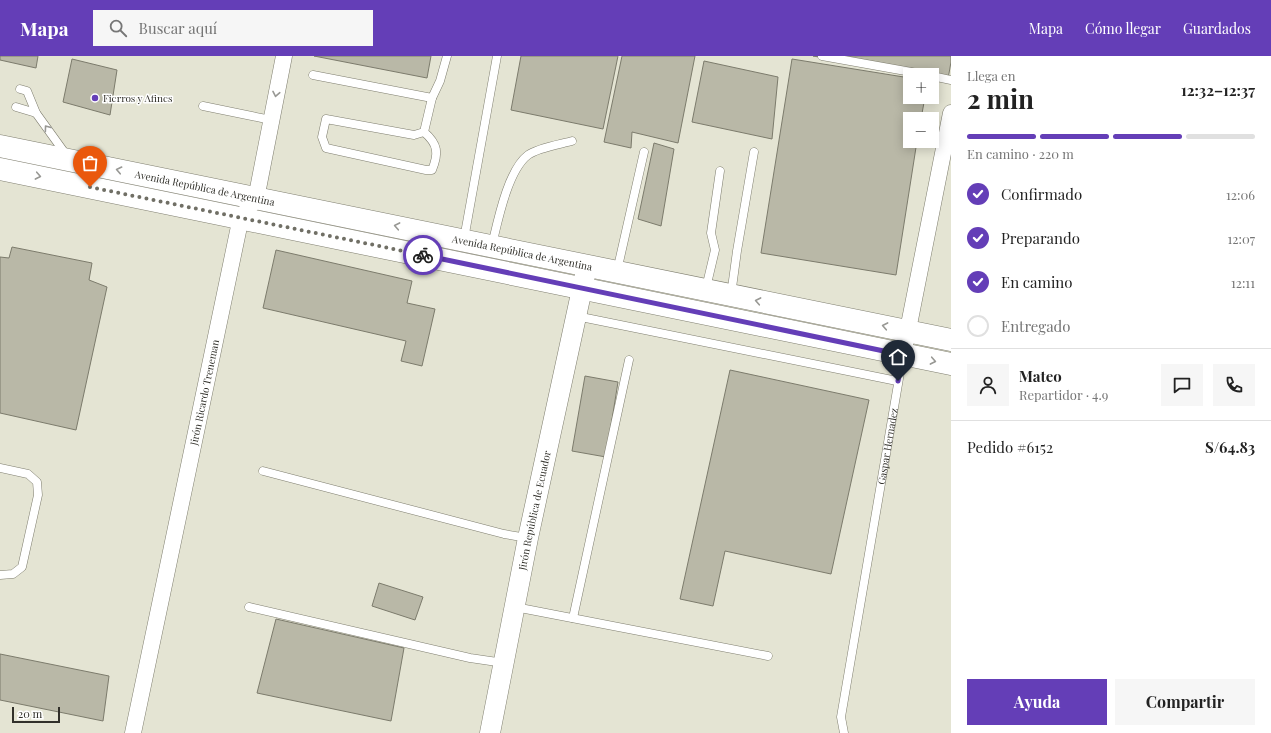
<!DOCTYPE html>
<html lang="es">
<meta charset="utf-8">
<style>
body{margin:0;font-family:"Playfair Display",serif;background:#f6f6f6;color:#222;height:100vh;display:flex;flex-direction:column;font-size:15px;white-space:nowrap}
*{box-sizing:border-box;margin:0}
p{font-size:13px;color:#767676}
.icon{flex:none;width:22px;height:22px;fill:none;stroke:currentColor;stroke-width:2;stroke-linecap:round;stroke-linejoin:round}
.map{position:relative;flex:1;overflow:hidden}
.drawer{display:flex;flex-direction:column;background:#fff;width:320px}
.drawer>*{flex:none}
.fabs{position:absolute;left:903px;top:12px;display:grid;gap:8px}
.fabs a{display:grid;place-items:center;width:36px;height:36px;border-radius:0px;background:#fff;box-shadow:0 2px 10px #0003;font-size:20px}
.scale{position:absolute;left:12px;bottom:10px;width:48px;box-sizing:border-box;padding-left:4px;border:2px solid #31302a;border-top:0;font-size:11px;line-height:14px;white-space:nowrap;color:#31302a;-webkit-text-stroke:3px #fff;paint-order:stroke}
.pin{position:absolute;display:grid;place-items:center;width:34px;height:34px;color:#fff;margin:-41px -17px;border-radius:50% 50% 50% 0;rotate:-45deg;box-shadow:0 0 4px #0007}
.pin .icon{rotate:45deg}
.courier{position:absolute;display:grid;place-items:center;width:40px;height:40px;margin:-20px;border:3px solid #643eb7;border-radius:50%;background:#fff;color:#222;box-shadow:0 1px 5px #0007}
.headline em{font-style:normal;font-weight:700}
.headline div{display:flex;flex-direction:column-reverse}
.headline{display:flex;align-items:center;justify-content:space-between;height:68px;padding:0 16px}
h1{font-size:26px;font-weight:700;line-height:30px}
.bar{display:grid;grid-template-columns:repeat(4,1fr);gap:6px 4px;align-content:center;height:48px;padding:0 16px}
.bar i{height:5px;border-radius:3px;background:#e0e0e0}
.bar .on{background:#643eb7}
.bar p{grid-column:span 4}
.line{display:flex;align-items:center;gap:10px;padding:0 16px;border-top:1px solid #e0e0e0}
.line div{flex:1}
.round{display:grid;place-items:center;flex:none;width:42px;height:42px;border-radius:0px;background:#f6f6f6}
ol{padding:0 16px;list-style:none}
li{display:flex;align-items:center;gap:12px;height:44px}
li p{margin-inline-start:auto}
li .icon{padding:4px;border-radius:50%;background:#643eb7;color:#fff;stroke-width:4}
li:last-child{color:#767676}
li i{width:22px;height:22px;border:2px solid #e0e0e0;border-radius:50%}
.action{display:flex;gap:8px;margin-top:auto;padding:8px 16px}
.action a{flex:1;height:46px;border-radius:0px;background:#643eb7;color:#fff;font-size:16px;font-weight:700;line-height:46px;text-align:center}
.action a+a{background:#f6f6f6;color:#222}
header{display:flex;align-items:center;gap:24px;box-sizing:border-box;height:56px;padding:0 20px;background:#643eb7;color:#fff}
header strong{font-size:19px}
nav{display:flex;gap:22px;margin-inline-start:auto;font-size:14px}
.search{width:280px;height:36px;background:#f6f6f6;display:flex;align-items:center;gap:10px;box-sizing:border-box;padding:0 14px;border-radius:0px;color:#767676;font-size:15px}
main{display:flex;flex:1;min-height:0}
.map>svg:first-child{display:block}
.building{fill:#b9b8a7;stroke:#7c7b6c}
.lines{fill:none;stroke-linecap:round;stroke-linejoin:round}
.service-casing{stroke:#7f7e6f;stroke-width:9}
.minor-casing{stroke:#7f7e6f;stroke-width:17}
.tertiary-casing{stroke:#7f7e6f;stroke-width:21}
.secondary-casing{stroke:#7f7e6f;stroke-width:23}
.service{stroke:#fff;stroke-width:8}
.minor{stroke:#fff;stroke-width:16}
.tertiary{stroke:#fff;stroke-width:20}
.secondary{stroke:#fff;stroke-width:22}
.oneway{stroke:#989894}
.done{stroke:#706f65;stroke-width:4;stroke-dasharray:0 7.2}
.route{stroke:#643eb7;stroke-width:5}
.poi-dot{fill:#643eb7;stroke:#fff;stroke-width:1.5}
.labels{text-anchor:middle;stroke-width:3;stroke-linejoin:round;paint-order:stroke}
.poi-label{font-size:10px;fill:#31302a;stroke:#fff;text-anchor:start}
.street-label{font-size:10px;fill:#31302a;stroke:#fff}
</style>
<header>
<strong>Mapa</strong>
<div class="search"><svg class="icon" aria-label="search" viewBox="0 0 24 24"><circle cx="10" cy="10" r="6"/><path d="M15 15l6 6"/></svg>Buscar aquí</div>
<nav><a>Mapa</a><a>Cómo llegar</a><a>Guardados</a></nav>
</header>
<main>
<div class="map">
<svg width="951" height="677" viewBox="0 0 951 677">
<rect width="100%" height="100%" fill="#e4e4d3"/>
<path class="building" d="M 0,0 L 38,0 L 36,12 L 0,4 Z
M 314,0 L 431,0 L 427,22 Z
M 521,0 L 618,0 L 603,73 L 511,54 Z
M 622,0 L 695,0 L 678,87 L 632,76 L 631,92 L 604,86 Z
M 813,0 L 951,0 L 951,6 L 948,23 Z
M 72,3 L 117,14 L 110,59 L 63,46 Z
M 792,3 L 910,22 L 910,41 L 925,41 L 921,63 L 910,63 L 910,85 L 917,85 L 896,219 L 761,197 Z
M 704,5 L 778,21 L 772,83 L 692,66 Z
M 654,87 L 674,93 L 661,170 L 638,163 Z
M 12,191 L 92,207 L 89,224 L 107,231 L 76,374 L 0,357 L 0,201 L 9,202 Z
M 276,194 L 412,225 L 407,247 L 435,253 L 422,310 L 401,305 L 406,285 L 263,252 Z
M 730,314 L 869,344 L 831,518 L 725,495 L 713,550 L 680,543 Z
M 585,320 L 618,326 L 606,401 L 572,395 Z
M 379,527 L 423,541 L 415,564 L 372,550 Z
M 276,563 L 404,592 L 391,665 L 257,637 Z
M 0,598 L 109,620 L 103,665 L 0,644 Z"/>
<g class="lines">
<defs>
<g id="service">
<path d="M 822,0 L 928,19"/>
<path d="M 313,19 L 432,42 L 440,25 L 447,0"/>
<path d="M 932,20 L 951,24"/>
<path d="M 20,33 L 27,35 L 36,57"/>
<path d="M 203,50 L 271,64"/>
<path d="M 16,51 L 36,57 L 67,100"/>
<path d="M 424,76 C 438,88 439,97 432,114 L 426,114 L 326,92 L 322,81 L 326,63 L 414,79 L 424,76 L 432,42"/>
<path d="M 464,183 L 497,0"/>
<path d="M 492,189 C 498,164 508,114 528,99 C 537,92 561,88 572,85"/>
<path d="M 617,215 L 644,96"/>
<path d="M 706,232 L 715,194 L 711,177 L 720,115"/>
<path d="M 731,239 L 737,195 L 754,96"/>
<path d="M 576,260 L 897,325"/>
<path d="M 0,412 L 28,418 L 37,426 L 38,439 L 22,511 L 13,518 L 0,519"/>
<path d="M 263,415 L 504,478 L 527,482"/>
<path d="M 249,551 L 470,602 L 504,607"/>
<path d="M 515,551 L 768,600"/>
<path d="M 573,562 L 629,304"/>
<path id="s1" d="M 844,677 L 841,661 L 903,299"/>
</g>
<g id="minor">
<path d="M 903,299 L 951,57"/>
<path id="s2" d="M 133,677 L 241,161 L 256,143 L 284,0"/>
</g>
<g id="tertiary">
<path id="s3" d="M 490,677 L 528,482 L 587,210"/>
</g>
<g id="secondary">
<path id="s4" d="M 0,90 L 951,284"/>
<path d="M 0,113 L 951,308"/>
</g>
</defs>
<use href="#service" class="service-casing"/>
<use href="#minor" class="minor-casing"/>
<use href="#tertiary" class="tertiary-casing"/>
<use href="#secondary" class="secondary-casing"/>
<use href="#service" class="service"/>
<use href="#minor" class="minor"/>
<use href="#tertiary" class="tertiary"/>
<use href="#secondary" class="secondary"/>
</g>
<defs><path id="oneway-chevron" d="M-2-3.5L2.5 0L-2 3.5" fill="none" stroke-width="1.6" stroke-linecap="round" stroke-linejoin="round"/></defs>
<g class="oneway">
<use href="#oneway-chevron" transform="translate(276 38) rotate(101)"/>
<use href="#oneway-chevron" transform="translate(47 72) rotate(-126)"/>
<use href="#oneway-chevron" transform="translate(119 114) rotate(-168)"/>
<use href="#oneway-chevron" transform="translate(38 120) rotate(11)"/>
<use href="#oneway-chevron" transform="translate(397 170) rotate(-169)"/>
<use href="#oneway-chevron" transform="translate(758 245) rotate(-169)"/>
<use href="#oneway-chevron" transform="translate(885 270) rotate(-169)"/>
<use href="#oneway-chevron" transform="translate(933 305) rotate(11)"/>
</g>
<g class="lines">
<path class="done" d="M 90,131 L 423,199"/>
<path class="route" d="M 423,199 L 903,299 L 898,325"/>
</g>
<circle class="poi-dot" cx="95" cy="42" r="4"/>
<g class="labels">
<g class="poi-label">
<text x="103" y="46">Fierros y Afines</text>
</g>
<g class="street-label">
<text dy="4" stroke="none"><textPath href="#s4" startOffset="209">Avenida República de Argentina</textPath></text>
<text dy="4" stroke="none"><textPath href="#s4" startOffset="533">Avenida República de Argentina</textPath></text>
<text dy="4" stroke="none"><textPath href="#s2" startOffset="348">Jirón Ricardo Treneman</textPath></text>
<text dy="4" stroke="none"><textPath href="#s1" startOffset="291">Gaspar Hernadez</textPath></text>
<text dy="4" stroke="none"><textPath href="#s3" startOffset="227">Jirón República de Ecuador</textPath></text>
</g>
</g>
</svg>
<div class="fabs">
<a>+</a>
<a>−</a>
</div>
<div class="scale">20 m</div>
<div class="pin" style="left:90px;top:131px;background:#ea580c"><svg class="icon" aria-label="bag" viewBox="0 0 24 24"><path d="M5 8h14l-1 12H6zM9 8a3 3 0 0 1 6 0"/></svg></div>
<div class="pin" style="left:898px;top:325px;background:#1f2937"><svg class="icon" aria-label="home" viewBox="0 0 24 24"><path d="M3 11l9-7 9 7M6 9v11h12V9"/></svg></div>
<div class="courier" style="left:423px;top:199px"><svg class="icon" aria-label="bike" viewBox="0 0 24 24"><circle cx="6" cy="16" r="4"/><circle cx="18" cy="16" r="4"/><path d="M6 16l4-8h5l3 8M10 8l3 8H6M13 5h3"/></svg></div>
</div>
<section class="drawer">
<div class="headline"><div><h1>2 min</h1><p>Llega en</p></div><em>12:32–12:37</em></div>
<div class="bar"><i class="on"></i><i class="on"></i><i class="on"></i><i></i><p>En camino · 220 m</p></div>
<ol>
<li><svg class="icon" aria-label="check" viewBox="0 0 24 24"><path d="M5 12l5 5 9-10"/></svg>Confirmado<p>12:06</p></li>
<li><svg class="icon" aria-label="check" viewBox="0 0 24 24"><path d="M5 12l5 5 9-10"/></svg>Preparando<p>12:07</p></li>
<li><svg class="icon" aria-label="check" viewBox="0 0 24 24"><path d="M5 12l5 5 9-10"/></svg>En camino<p>12:11</p></li>
<li><i></i>Entregado</li>
</ol>
<div class="line" style="height:72px"><a class="round"><svg class="icon" aria-label="person" viewBox="0 0 24 24"><circle cx="12" cy="8" r="4"/><path d="M4 21q1-7 8-7t8 7"/></svg></a><div><b>Mateo</b><p>Repartidor · 4.9</p></div><a class="round"><svg class="icon" aria-label="chat" viewBox="0 0 24 24"><path d="M4 5h16v11H9l-5 4z"/></svg></a><a class="round"><svg class="icon" aria-label="phone" viewBox="0 0 24 24"><path d="M5 4h4l2 5-3 2q2 4 5 5l2-3 5 2v4C11 20 4 13 5 4z"/></svg></a></div>
<div class="line" style="height:52px"><div>Pedido #6152</div><b>S/64.83</b></div>
<div class="action"><a>Ayuda</a><a>Compartir</a></div>
</section>
</main>
